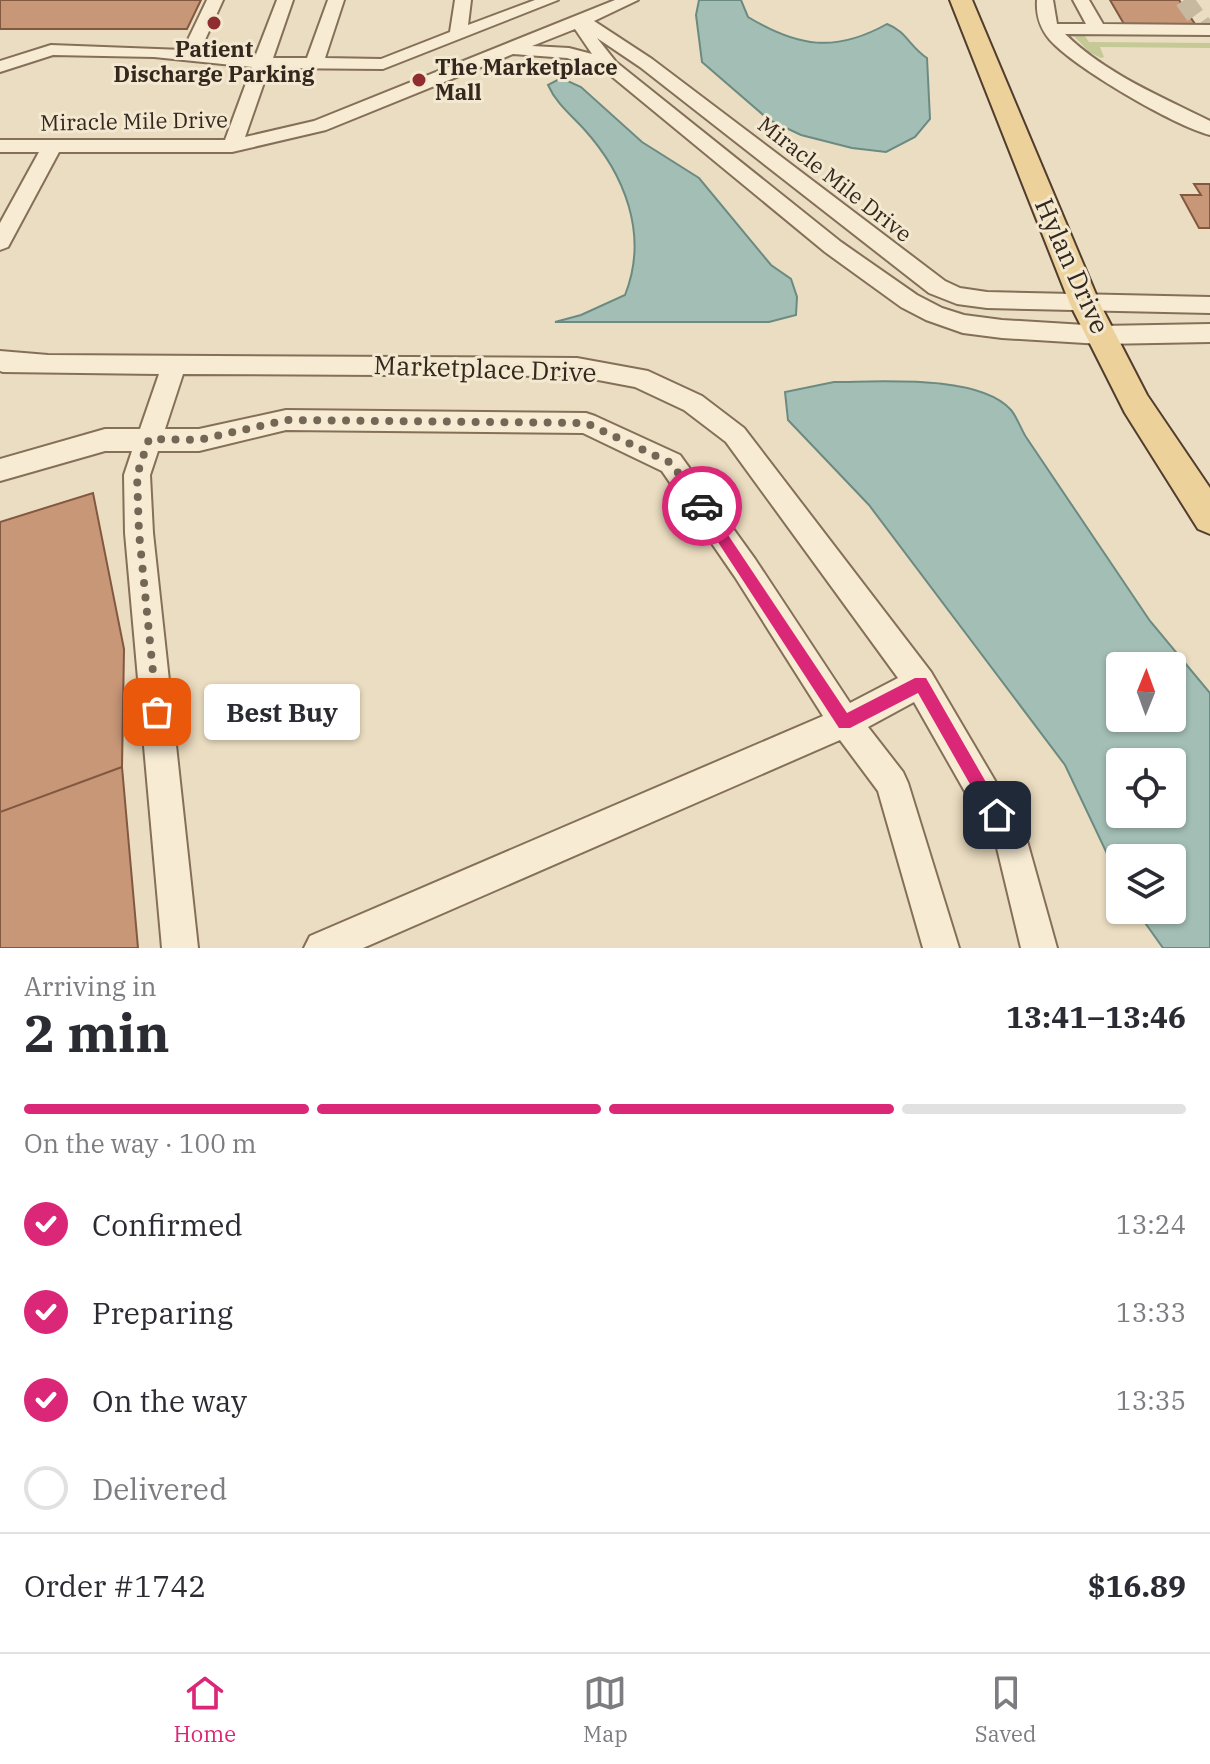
<!DOCTYPE html>
<meta charset="utf-8">
<style>
body{margin:0;font-family:"IBM Plex Serif",serif;background:#f7f7f7;color:#2b2b33;height:100vh;display:flex;flex-direction:column;font-size:30px;white-space:nowrap}
*{box-sizing:border-box;margin:0}
p{font-size:26px;color:#7c7c81}
.icon{flex:none;width:44px;height:44px;fill:none;stroke:currentColor;stroke-width:2;stroke-linecap:round;stroke-linejoin:round}
.map{position:relative;height:948px;overflow:hidden}
.panel{display:flex;flex-direction:column;background:#fff;flex:1}
.panel>*{flex:none}
.needle{width:52px;rotate:1deg}
.buttons{position:absolute;left:1106px;top:652px;display:grid;gap:16px}
.buttons a{display:grid;place-items:center;width:80px;height:80px;border-radius:8px;background:#fff;box-shadow:0 2px 6px #0004;font-size:40px}
.pin{position:absolute;display:grid;place-items:center;width:68px;height:68px;color:#fff;margin:-34px;border-radius:16px;box-shadow:0 4px 12px #0006}
.courier{position:absolute;display:grid;place-items:center;width:80px;height:80px;margin:-40px;border:6px solid #db2777;border-radius:50%;background:#fff;color:#222;box-shadow:0 2px 10px #0007}
.bubble{position:absolute;height:56px;border-radius:8px;background:#fff;box-shadow:0 2px 6px #0004;font-size:26px;font-weight:700;line-height:56px;text-align:center}
.headline em{font-style:normal;font-weight:700}
.headline div{display:flex;flex-direction:column-reverse}
.headline{display:flex;align-items:center;justify-content:space-between;height:136px;padding:0 24px}
h1{font-size:52px;font-weight:700;line-height:60px}
.bar{display:grid;grid-template-columns:repeat(4,1fr);gap:12px 8px;align-content:center;height:96px;padding:0 24px}
.bar i{height:10px;border-radius:6px;background:#e1e1e2}
.bar .on{background:#db2777}
.bar p{grid-column:span 4}
.line{display:flex;align-items:center;gap:20px;padding:0 24px;border-top:2px solid #e1e1e2}
.line div{flex:1}
ol{padding:0 24px;list-style:none}
li{display:flex;align-items:center;gap:24px;height:88px}
li p{margin-inline-start:auto}
li .icon{padding:8px;border-radius:50%;background:#db2777;color:#fff;stroke-width:4}
li:last-child{color:#7c7c81}
li i{width:44px;height:44px;border:4px solid #e1e1e2;border-radius:50%}
.dock{display:flex;justify-content:space-around;align-items:center;height:112px;border-top:2px solid #e1e1e2;background:#fff;font-size:22px;color:#7c7c81}
.dock a{display:grid;justify-items:center;gap:4px}
.dock .on{color:#db2777}
.map>svg:first-child{display:block}
.green{fill:#c4c996}
.water{fill:#a3beb5;stroke:#6b8b82;stroke-width:2;fill-rule:evenodd}
.building{fill:#c89778;stroke:#825841;stroke-width:2}
.lines{fill:none;stroke-linecap:round;stroke-linejoin:round}
.minor-tunnel{stroke:#c6b9a0;stroke-width:19;stroke-dasharray:19 9;stroke-linecap:butt}
.minor-casing{stroke:#846f59;stroke-width:4}
.major-casing{stroke:#513d2e;stroke-width:4}
.minor{fill:#f7ebd3;fill-rule:evenodd}
.major{fill:#edd19a;fill-rule:evenodd}
.route{fill:#db2777}
.done{stroke:#746756;stroke-width:8;stroke-dasharray:0 14.4}
.poi-dot{fill:#902d30;stroke:#f3e8d0;stroke-width:3}
.labels{text-anchor:middle;stroke-width:6;stroke-linejoin:round;paint-order:stroke}
.far-poi-label{font-size:22px;font-weight:bold;fill:#34271d;stroke:#f3e8d0}
.far-street-label{font-size:22px;fill:#34271d;stroke:#f3e8d0}
.street-label{font-size:26px;fill:#34271d;stroke:#f3e8d0}
</style>
<div class="map">
<svg width="1210" height="948" viewBox="0 0 1210 948">
<rect width="100%" height="100%" fill="#ebddc1"/>
<path class="green" d="M 1082,32 L 1089,42 L 1210,43 L 1210,48 L 1100,47 L 1104,57 L 1101,58 L 1089,52 L 1073,35 Z"/>
<path class="water" d="M 699,0 L 741,0 L 748,17 C 798,47 835,53 887,24 C 906,31 910,47 927,58 L 930,119 L 915,137 L 886,152 L 852,148 L 801,135 L 769,120 L 702,62 L 696,15 Z
M 561,78 L 581,87 L 642,142 L 699,178 L 771,265 L 791,279 L 797,297 L 796,315 L 769,322 L 555,322 L 581,315 L 625,295 C 649,235 625,174 583,128 C 570,114 556,103 548,85 Z
M 834,382 C 879,382 979,374 1011,410 C 1017,417 1021,429 1026,437 L 1150,621 L 1210,693 L 1210,948 L 1163,948 L 1136,910 L 1172,910 L 1172,858 L 1120,858 L 1120,881 L 1065,765 L 869,505 L 788,420 L 785,392 ZM 1172,666 L 1172,718 L 1120,718 L 1120,666 ZM 1172,762 L 1172,814 L 1120,814 L 1120,762 Z"/>
<path class="building" d="M 0,0 L 201,0 L 187,29 L 0,29 Z
M 1110,0 L 1179,0 L 1195,24 L 1124,24 Z
M 1194,184 L 1210,184 L 1210,228 L 1199,228 L 1181,195 L 1201,195 Z
M 93,493 L 124,649 L 122,767 L 0,812 L 0,522 Z
M 122,767 L 138,948 L 0,948 L 0,812 Z"/>
<g class="lines">
<path class="minor-tunnel" d="M 1184,0 L 1206,30"/>
<defs>
<path id="minor" d="M 207,0 L 223,0 L 200,51 L 255,57 L 277,0 L 293,0 L 273,58 L 307,58 L 328,0 L 344,0 L 325,58 L 381,59 L 450,32 L 455,0 L 471,0 L 468,25 L 535,0 L 558,0 L 383,69 L 269,68 L 245,137 L 314,121 L 615,0 L 638,0 L 594,21 L 652,59 L 945,281 L 960,288 L 987,292 L 1210,297 L 1210,313 L 987,308 L 957,304 L 929,293 L 640,67 L 597,38 L 616,62 L 841,242 L 917,295 L 942,308 L 964,315 L 1002,320 L 1101,326 L 1210,324 L 1210,342 L 1101,344 L 1002,338 L 963,333 L 926,320 L 901,307 L 825,252 L 604,70 L 567,58 L 513,54 L 326,130 L 232,152 L 59,152 L 8,247 L 0,250 L 0,223 L 39,152 L 0,152 L 0,140 L 225,140 L 252,67 L 154,57 L 53,55 L 0,72 L 0,61 L 51,45 L 183,50 ZM 575,29 L 592,54 L 569,48 L 532,46 Z
M 1037,0 L 1053,0 L 1057,24 L 1086,24 L 1073,0 L 1089,0 L 1103,24 L 1210,25 L 1210,35 L 1065,34 C 1106,74 1160,96 1210,121 L 1210,135 C 1173,125 1075,68 1050,40 C 1040,28 1036,16 1037,0 Z
M 0,351 L 48,355 L 577,358 L 648,371 L 702,396 L 744,428 L 931,672 L 1024,830 L 1057,948 L 1021,948 L 997,848 L 914,702 L 868,727 L 903,772 L 908,783 L 959,948 L 923,948 L 878,791 L 840,740 L 363,948 L 304,948 L 310,936 L 823,716 L 735,577 L 662,471 L 583,433 L 286,430 L 199,451 L 158,451 L 150,475 L 153,533 L 198,948 L 162,948 L 125,533 L 124,475 L 132,451 L 105,451 L 0,481 L 0,459 L 105,429 L 140,429 L 159,374 L 3,372 L 0,371 ZM 183,374 L 577,376 L 635,387 L 684,410 L 726,442 L 898,678 L 850,703 L 755,559 L 680,455 L 595,416 L 586,413 L 286,410 L 199,429 L 165,429 Z"/>
<path id="major" d="M 950,0 L 972,0 L 1100,304 L 1147,395 L 1210,488 L 1210,534 L 1198,529 L 1125,413 L 1070,304 Z"/>
</defs>
<use href="#minor" class="minor-casing"/>
<use href="#major" class="major-casing"/>
<use href="#minor" class="minor"/>
<use href="#major" class="major"/>
</g>
<path class="route" d="M 702,500 L 706,502 L 847,713 L 915,678 L 926,678 L 1002,810 L 1002,821 L 991,821 L 918,693 L 850,728 L 839,728 L 697,510 L 695,506 Z"/>
<g class="lines">
<path class="done" d="M 157,712 L 139,533 L 137,475 L 149,439 L 199,440 L 286,420 L 586,423 L 671,463 L 702,506"/>
</g>
<g class="poi-dot">
<circle cx="214" cy="23" r="8"/>
<circle cx="419" cy="80" r="8"/>
</g>
<g class="labels">
<g class="far-poi-label">
<text x="214" y="57">Patient<tspan x="214" dy="25">Discharge Parking</tspan></text>
<text x="435" y="75" text-anchor="start">The Marketplace<tspan x="435" dy="25">Mall</tspan></text>
</g>
<g class="far-street-label">
<text transform="translate(134 121) rotate(-1)" y="8">Miracle Mile Drive</text>
<text transform="translate(835 179) rotate(38)" y="8">Miracle Mile Drive</text>
</g>
<g class="street-label">
<text transform="translate(1072 266) rotate(66)" y="9">Hylan Drive</text>
<text transform="translate(485 369) rotate(2)" y="9">Marketplace Drive</text>
</g>
</g>
</svg>
<div class="buttons">
<a><svg class="needle" viewBox="-14 -14 28 28"><path d="M0-13l5 13h-10z" fill="#e53935"/><path d="M0 13l5-13h-10z" fill="#7c7c81"/></svg></a>
<a><svg class="icon" aria-label="locate" viewBox="0 0 24 24"><circle cx="12" cy="12" r="6"/><path d="M12 2v4M12 18v4M2 12h4M18 12h4"/></svg></a>
<a><svg class="icon" aria-label="layers" viewBox="0 0 24 24"><path d="M12 4l9 5-9 5-9-5zM3 14l9 5 9-5"/></svg></a>
</div>
<div class="pin" style="left:157px;top:712px;background:#ea580c"><svg class="icon" aria-label="bag" viewBox="0 0 24 24"><path d="M5 8h14l-1 12H6zM9 8a3 3 0 0 1 6 0"/></svg></div>
<div class="pin" style="left:997px;top:815px;background:#1f2937"><svg class="icon" aria-label="home" viewBox="0 0 24 24"><path d="M3 11l9-7 9 7M6 9v11h12V9"/></svg></div>
<div class="courier" style="left:702px;top:506px"><svg class="icon" aria-label="car" viewBox="0 0 24 24"><path d="M5 17H2v-5l4-1 3-4h7l3 4 3 1v5h-3M9 17h6M6 11h13"/><circle cx="7" cy="17" r="2"/><circle cx="17" cy="17" r="2"/></svg></div>
<div class="bubble" style="left:204px;top:684px;width:156px">Best Buy</div>
</div>
<section class="panel">
<div class="headline"><div><h1>2 min</h1><p>Arriving in</p></div><em>13:41–13:46</em></div>
<div class="bar"><i class="on"></i><i class="on"></i><i class="on"></i><i></i><p>On the way · 100 m</p></div>
<ol>
<li><svg class="icon" aria-label="check" viewBox="0 0 24 24"><path d="M5 12l5 5 9-10"/></svg>Confirmed<p>13:24</p></li>
<li><svg class="icon" aria-label="check" viewBox="0 0 24 24"><path d="M5 12l5 5 9-10"/></svg>Preparing<p>13:33</p></li>
<li><svg class="icon" aria-label="check" viewBox="0 0 24 24"><path d="M5 12l5 5 9-10"/></svg>On the way<p>13:35</p></li>
<li><i></i>Delivered</li>
</ol>
<div class="line" style="height:104px"><div>Order #1742</div><b>$16.89</b></div>
</section>
<nav class="dock">
<a class="on"><svg class="icon" aria-label="home" viewBox="0 0 24 24"><path d="M3 11l9-7 9 7M6 9v11h12V9"/></svg>Home</a>
<a><svg class="icon" aria-label="map" viewBox="0 0 24 24"><path d="M3 6l6-2 6 2 6-2v14l-6 2-6-2-6 2zM9 4v14M15 6v14"/></svg>Map</a>
<a><svg class="icon" aria-label="saved" viewBox="0 0 24 24"><path d="M7 4h10v16l-5-4-5 4z"/></svg>Saved</a>
</nav>
